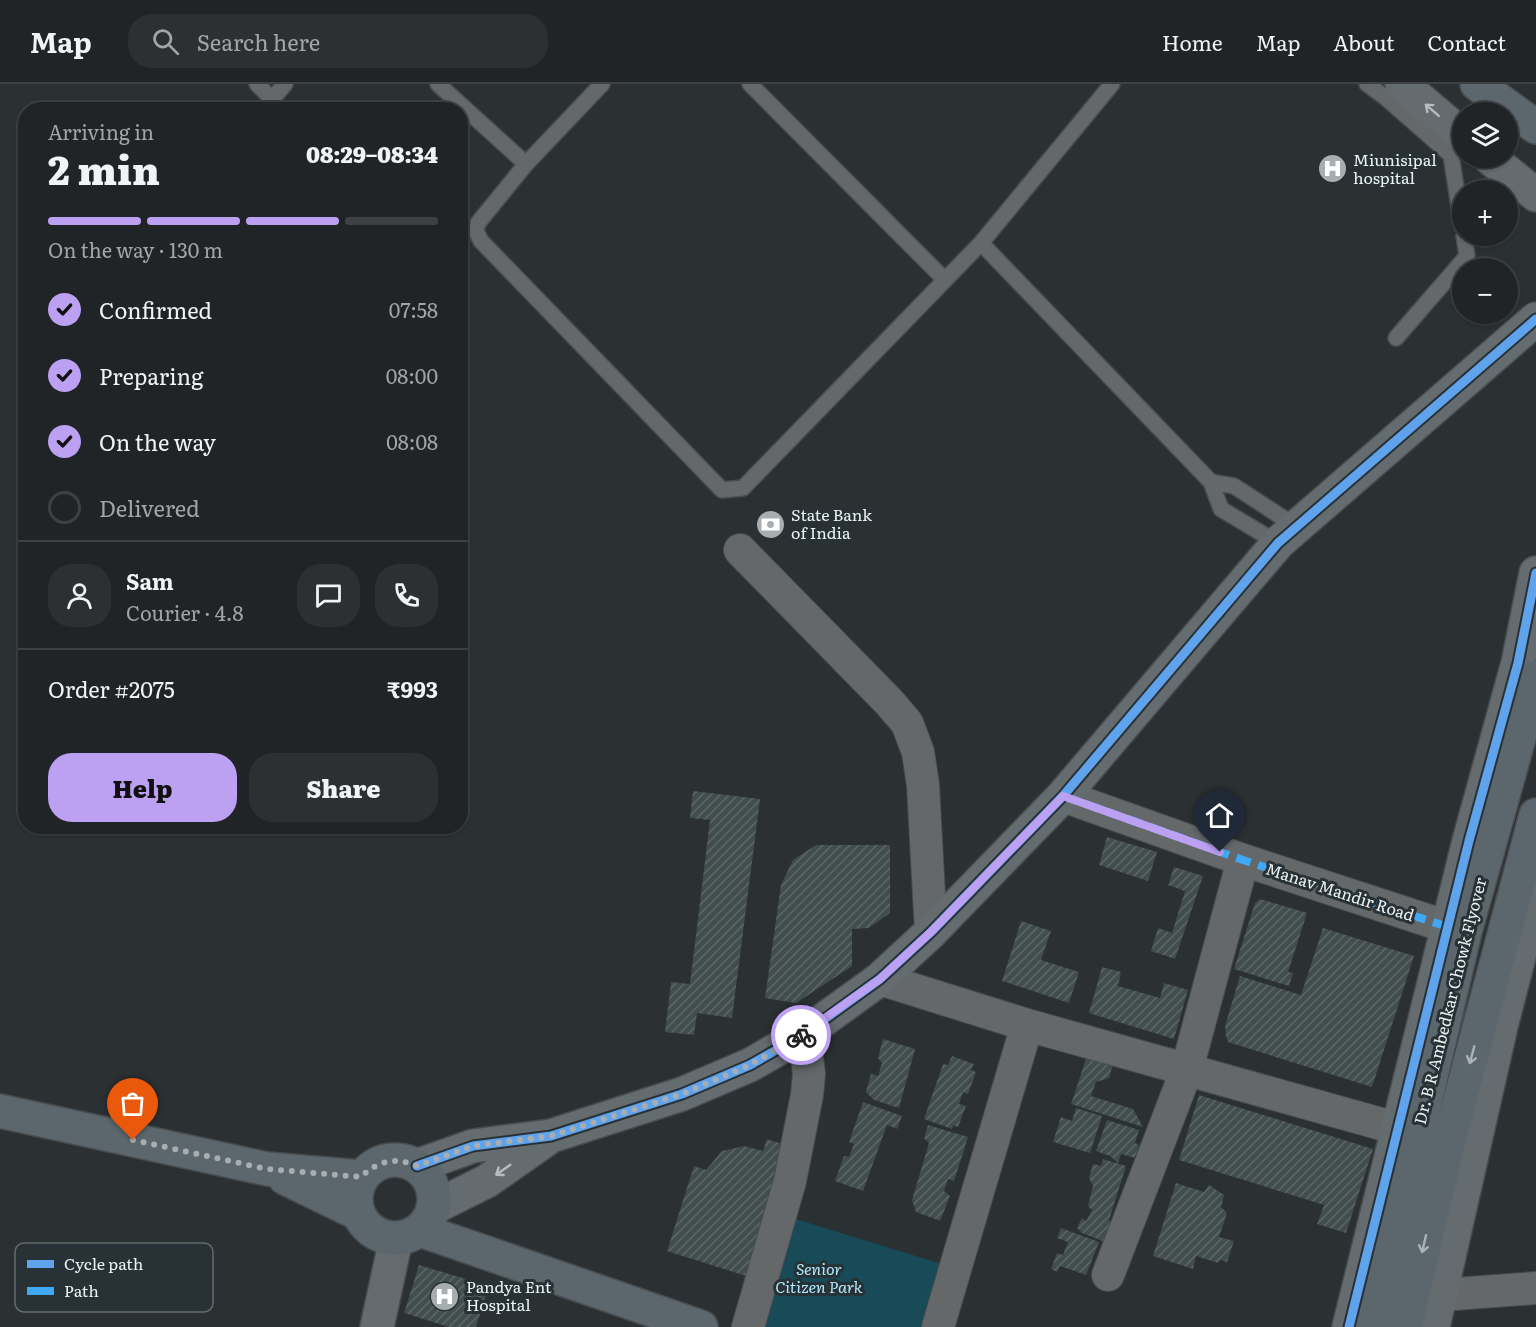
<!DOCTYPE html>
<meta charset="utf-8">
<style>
body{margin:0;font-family:Literata,serif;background:#2d3032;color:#f1f3f6;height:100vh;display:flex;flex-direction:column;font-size:22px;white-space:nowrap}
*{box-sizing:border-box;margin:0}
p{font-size:20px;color:#a2a4a7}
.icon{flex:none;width:33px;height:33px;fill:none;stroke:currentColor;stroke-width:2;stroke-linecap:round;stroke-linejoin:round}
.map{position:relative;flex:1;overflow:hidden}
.panel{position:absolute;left:18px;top:18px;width:450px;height:732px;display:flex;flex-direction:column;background:#202426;border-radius:24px;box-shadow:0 2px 4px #0004,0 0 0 2px #3d4143}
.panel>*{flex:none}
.controls{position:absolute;left:1452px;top:18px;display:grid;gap:12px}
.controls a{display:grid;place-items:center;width:66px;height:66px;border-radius:50%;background:#202426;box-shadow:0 2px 4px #0004,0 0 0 2px #3d4143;font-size:30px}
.pin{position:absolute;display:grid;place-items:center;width:51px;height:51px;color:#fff;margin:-62px -26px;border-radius:50% 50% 50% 0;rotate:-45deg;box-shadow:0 0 6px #0007}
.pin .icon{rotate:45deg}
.courier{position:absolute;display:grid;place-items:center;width:60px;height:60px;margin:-30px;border:4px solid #bca0f2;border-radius:50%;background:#fff;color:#222;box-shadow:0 2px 8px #0007}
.summary em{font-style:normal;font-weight:800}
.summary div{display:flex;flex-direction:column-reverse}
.summary{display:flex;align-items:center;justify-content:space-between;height:102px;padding:0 30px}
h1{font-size:39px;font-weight:800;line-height:45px}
.bar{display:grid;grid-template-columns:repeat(4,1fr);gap:9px 6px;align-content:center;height:72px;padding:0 30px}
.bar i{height:8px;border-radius:4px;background:#3d4143}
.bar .on{background:#bca0f2}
.bar p{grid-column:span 4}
.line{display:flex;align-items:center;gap:15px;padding:0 30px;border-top:2px solid #3d4143}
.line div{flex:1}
.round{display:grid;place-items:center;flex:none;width:63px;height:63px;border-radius:24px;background:#2d3032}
ol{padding:0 30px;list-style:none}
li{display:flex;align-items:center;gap:18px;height:66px}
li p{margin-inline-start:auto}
li .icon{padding:6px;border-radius:50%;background:#bca0f2;color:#111;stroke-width:4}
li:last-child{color:#a2a4a7}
li i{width:33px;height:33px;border:3px solid #3d4143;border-radius:50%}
.button{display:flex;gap:12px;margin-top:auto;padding:12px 30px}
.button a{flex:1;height:69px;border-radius:24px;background:#bca0f2;color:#111;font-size:24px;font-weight:800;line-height:69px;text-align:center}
.button a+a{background:#2d3032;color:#f1f3f6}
header{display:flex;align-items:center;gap:36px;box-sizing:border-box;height:84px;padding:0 30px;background:#202426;border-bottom:2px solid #3d4143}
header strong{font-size:28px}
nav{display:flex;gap:33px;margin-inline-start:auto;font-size:21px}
.search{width:420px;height:54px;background:#2d3032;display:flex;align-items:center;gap:15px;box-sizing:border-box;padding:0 21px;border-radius:24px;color:#a2a4a7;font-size:22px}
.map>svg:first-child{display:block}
.green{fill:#184a58}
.building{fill:url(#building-hatch)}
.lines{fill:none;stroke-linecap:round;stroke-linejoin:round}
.lane-casing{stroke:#474c4e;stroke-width:18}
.street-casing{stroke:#474c4e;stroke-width:34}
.secondary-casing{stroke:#474c4e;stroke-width:36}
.primary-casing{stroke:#474c4e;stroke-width:36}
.lane{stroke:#646869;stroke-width:15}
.street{stroke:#646869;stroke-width:32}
.secondary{stroke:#656c70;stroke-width:33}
.primary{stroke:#5c666d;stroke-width:33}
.quiet{stroke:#3fa9f5;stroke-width:8;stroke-dasharray:15 8;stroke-linecap:butt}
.cycleway-casing{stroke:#283135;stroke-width:13}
.cycleway{stroke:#60a3ed;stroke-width:9}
.oneway{stroke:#b6bcbf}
.oneway2{stroke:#abb3b7}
.done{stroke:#a8aeb0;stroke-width:6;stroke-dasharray:0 10.8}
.route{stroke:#bca0f2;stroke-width:8}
.labels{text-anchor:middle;stroke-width:6;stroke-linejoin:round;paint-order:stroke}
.poi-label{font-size:16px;fill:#ecf2f4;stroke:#283135;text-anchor:start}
.street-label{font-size:16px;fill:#ecf2f4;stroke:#283135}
.park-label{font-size:16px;font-style:italic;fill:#b0e9fc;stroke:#283135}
.key{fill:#283135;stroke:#636b6e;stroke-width:1.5}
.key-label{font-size:16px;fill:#ecf2f4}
</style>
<header>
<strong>Map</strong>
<div class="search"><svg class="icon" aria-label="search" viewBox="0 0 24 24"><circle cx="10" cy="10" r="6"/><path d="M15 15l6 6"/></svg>Search here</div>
<nav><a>Home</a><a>Map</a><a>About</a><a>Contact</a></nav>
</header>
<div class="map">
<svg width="1536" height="1243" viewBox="0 0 1536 1243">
<defs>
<pattern id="building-hatch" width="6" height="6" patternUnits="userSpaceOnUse" patternTransform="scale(1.5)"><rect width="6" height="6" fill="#424d4e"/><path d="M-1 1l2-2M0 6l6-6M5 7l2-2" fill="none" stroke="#5d6768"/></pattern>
</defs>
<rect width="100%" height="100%" fill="#2b3032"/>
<path class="green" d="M 786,1132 L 955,1184 L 938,1243 L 748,1243 Z"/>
<path class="building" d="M 693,707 L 760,715 L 732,934 L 697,929 L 694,951 L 665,948 L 671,898 L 690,900 L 710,736 L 690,734 Z
M 1107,753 L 1157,768 L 1148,797 L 1099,781 Z
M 816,761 L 890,761 L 890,829 L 869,844 L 852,845 L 852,882 L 796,919 L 765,914 L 781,801 L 793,776 Z
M 1174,783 L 1203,792 L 1175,875 L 1151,867 L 1158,844 L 1172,849 L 1185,807 L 1168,801 Z
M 1260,815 L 1307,829 L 1288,888 L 1293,889 L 1289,902 L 1234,885 L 1255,819 Z
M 1021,837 L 1051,847 L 1041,876 L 1079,888 L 1069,919 L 1002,897 Z
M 1323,844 L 1414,872 L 1372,1003 L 1228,958 L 1226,952 L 1225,942 L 1240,892 L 1301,911 Z
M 1102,883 L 1121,888 L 1118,902 L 1160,914 L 1164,899 L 1188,906 L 1174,955 L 1089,929 Z
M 883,955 L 915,965 L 899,1024 L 874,1016 L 866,1008 L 871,990 L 878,992 L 882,979 L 878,974 Z
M 952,972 L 974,980 L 971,986 L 976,988 L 968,1010 L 963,1008 L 959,1020 L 966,1022 L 958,1043 L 953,1041 L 952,1045 L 924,1035 L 943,980 L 948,981 Z
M 1087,972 L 1113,980 L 1109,994 L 1096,998 L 1091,1012 L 1133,1025 L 1143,1043 L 1071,1020 Z
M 1199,1011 L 1373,1065 L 1346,1149 L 1317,1140 L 1324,1121 L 1179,1076 Z
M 863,1018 L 902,1032 L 897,1045 L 887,1041 L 863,1107 L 835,1097 L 844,1072 L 849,1073 L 854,1060 L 849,1058 Z
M 1076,1024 L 1102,1032 L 1090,1069 L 1053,1058 L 1061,1033 L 1072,1037 Z
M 1107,1036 L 1139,1046 L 1135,1059 L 1139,1061 L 1135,1074 L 1121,1070 L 1118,1079 L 1110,1072 L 1096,1067 Z
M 928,1041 L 968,1053 L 954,1097 L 948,1095 L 944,1107 L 950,1112 L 940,1137 L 916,1128 L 912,1116 L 929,1059 L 924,1054 Z
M 767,1055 L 788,1062 L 746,1192 L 667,1167 L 694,1082 L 706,1086 L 722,1067 L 744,1062 L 763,1067 Z
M 1103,1075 L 1126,1082 L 1109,1136 L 1112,1139 L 1105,1158 L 1082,1149 L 1077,1144 L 1082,1134 L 1086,1137 L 1092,1126 L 1088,1122 L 1093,1102 L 1089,1094 L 1093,1080 L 1101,1082 Z
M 1176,1099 L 1204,1108 L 1209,1101 L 1224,1111 L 1221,1123 L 1227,1129 L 1219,1153 L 1234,1157 L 1227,1178 L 1220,1176 L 1218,1179 L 1196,1172 L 1193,1185 L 1153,1172 Z
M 1061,1144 L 1099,1158 L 1086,1191 L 1060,1182 L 1057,1188 L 1051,1185 L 1057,1169 L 1063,1171 L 1068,1158 L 1057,1154 Z
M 419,1181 L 489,1202 L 476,1243 L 449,1243 L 404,1229 Z"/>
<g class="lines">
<defs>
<path id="lane" d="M 257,0 L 272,15 L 285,0
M 438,0 L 526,80 L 602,0
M 750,0 L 945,196
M 1367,0 L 1386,14 L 1451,71 L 1462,142
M 526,80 L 478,139 L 476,147 L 481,157 L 722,406 L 743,404 L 981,159 L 1112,0
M 981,159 L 1211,398 L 1221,425 L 1278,459
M 1396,254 L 1467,172 L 1464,152
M 1211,398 L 1234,402 L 1297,443"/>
<path id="street" d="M 740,466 L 889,618 L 907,639 L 918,668 L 923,701 L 931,848
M 1063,712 L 1243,776 L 1448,843
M 880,895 L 1027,941 L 1399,1045
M 1108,1191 L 1187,985 L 1243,776
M 1441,1211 L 1536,1204
M 748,1243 L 790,1097 L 807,1011 L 809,990 L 804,950
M 938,1243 L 1027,941"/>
<path id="secondary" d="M 1402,0 L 1462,51
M 1490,74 L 1536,111
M 417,1082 L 473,1062 L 551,1052 L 682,1010 L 750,981 L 804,950 L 880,895 L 931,848 L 1063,712 L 1278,459 L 1536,235
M 433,1124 L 487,1097 L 547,1055
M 377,1243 L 396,1155
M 1349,1243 L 1469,757 L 1518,579 L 1536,489
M 1433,1243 L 1501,942 L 1536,807"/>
<path id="primary" d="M 1477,0 L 1536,43
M 0,1027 L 267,1085 L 361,1093
M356 1115a39 39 0 1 1 78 0a39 39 0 1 1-78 0Z
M 285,1094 L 357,1129
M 420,1146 L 701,1243
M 1372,1243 L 1465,848 L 1536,593
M 1405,1243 L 1447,1064 L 1536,731"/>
</defs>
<use href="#lane" class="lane-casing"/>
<use href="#street" class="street-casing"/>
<use href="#secondary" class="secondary-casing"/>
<use href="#primary" class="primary-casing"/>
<use href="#lane" class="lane"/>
<use href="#street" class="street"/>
<use href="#secondary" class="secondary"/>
<use href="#primary" class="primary"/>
<path class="quiet" d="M 1063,712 L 1243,776 L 1448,843"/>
<defs>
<path id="cycleway" d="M 417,1082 L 473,1062 L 551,1052 L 682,1010 L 750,981 L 804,950 L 880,895 L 931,848 L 1063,712 L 1278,459 L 1536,235
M 1349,1243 L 1469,757 L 1518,579 L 1536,489"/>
</defs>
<use href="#cycleway" class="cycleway-casing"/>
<use href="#cycleway" class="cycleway"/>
</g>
<defs><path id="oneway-shaft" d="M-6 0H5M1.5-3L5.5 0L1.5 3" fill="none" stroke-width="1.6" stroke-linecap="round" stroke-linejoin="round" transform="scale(1.5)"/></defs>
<g class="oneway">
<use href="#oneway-shaft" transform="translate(1432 26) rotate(-139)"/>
<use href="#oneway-shaft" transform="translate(503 1086) rotate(145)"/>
</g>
<g class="oneway2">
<use href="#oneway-shaft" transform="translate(1472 971) rotate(105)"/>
<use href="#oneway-shaft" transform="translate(1424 1160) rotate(103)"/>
</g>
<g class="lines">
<path class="done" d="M 133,1056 L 267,1085 L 361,1093 C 379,1076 395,1073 417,1082 L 473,1062 L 551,1052 L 682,1010 L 750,981 L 801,951"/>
<path class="route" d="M 801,951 L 880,895 L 931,848 L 1063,712 L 1220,768"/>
</g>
<defs>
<symbol id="hospital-disc" viewBox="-11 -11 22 22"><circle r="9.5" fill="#a8aeb0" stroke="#283135"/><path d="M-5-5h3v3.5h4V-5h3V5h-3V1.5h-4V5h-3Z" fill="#fff"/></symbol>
<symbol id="bank-disc" viewBox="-11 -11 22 22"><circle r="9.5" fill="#a8aeb0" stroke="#283135"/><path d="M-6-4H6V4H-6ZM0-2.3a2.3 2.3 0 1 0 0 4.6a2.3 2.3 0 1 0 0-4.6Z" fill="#fff"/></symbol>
</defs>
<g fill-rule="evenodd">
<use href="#hospital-disc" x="1316" y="68" width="33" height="33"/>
<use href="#bank-disc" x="754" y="424" width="33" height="33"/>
<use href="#hospital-disc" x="428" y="1196" width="33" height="33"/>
</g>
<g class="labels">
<g class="poi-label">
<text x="1353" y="82">Miunisipal<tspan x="1353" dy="18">hospital</tspan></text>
<text x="791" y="437">State Bank<tspan x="791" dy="18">of India</tspan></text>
<text x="466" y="1209">Pandya Ent<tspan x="466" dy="18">Hospital</tspan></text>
</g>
<g class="street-label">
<text transform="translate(1340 808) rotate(18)" y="6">Manav Mandir Road</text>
<text transform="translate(1450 917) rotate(-76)" y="6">Dr. B R Ambedkar Chowk Flyover</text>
</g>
<g class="park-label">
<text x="819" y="1191">Senior<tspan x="819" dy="18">Citizen Park</tspan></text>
</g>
</g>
<rect x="15" y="1159" width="198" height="69" rx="9" class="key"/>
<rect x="27" y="1176" width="27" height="8" fill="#60a3ed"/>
<rect x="27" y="1203" width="27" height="8" fill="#3fa9f5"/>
<g class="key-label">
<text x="64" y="1186">Cycle path</text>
<text x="64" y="1213">Path</text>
</g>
</svg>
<div class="controls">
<a><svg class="icon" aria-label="layers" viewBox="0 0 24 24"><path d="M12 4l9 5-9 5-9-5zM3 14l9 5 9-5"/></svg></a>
<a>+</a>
<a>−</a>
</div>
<div class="pin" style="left:133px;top:1056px;background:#ea580c"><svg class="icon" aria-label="bag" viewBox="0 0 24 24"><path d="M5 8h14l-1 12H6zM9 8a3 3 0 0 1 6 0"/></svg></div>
<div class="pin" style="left:1220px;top:768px;background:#1f2937"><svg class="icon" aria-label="home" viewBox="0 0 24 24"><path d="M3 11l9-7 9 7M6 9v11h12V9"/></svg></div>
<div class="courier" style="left:801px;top:951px"><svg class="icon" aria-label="bike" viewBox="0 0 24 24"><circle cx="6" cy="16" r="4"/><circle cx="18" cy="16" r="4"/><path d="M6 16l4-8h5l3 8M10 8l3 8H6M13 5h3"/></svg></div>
<section class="panel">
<div class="summary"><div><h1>2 min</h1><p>Arriving in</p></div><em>08:29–08:34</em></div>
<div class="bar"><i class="on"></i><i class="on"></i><i class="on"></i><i></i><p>On the way · 130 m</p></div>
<ol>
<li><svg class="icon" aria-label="check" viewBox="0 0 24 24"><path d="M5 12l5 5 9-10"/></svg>Confirmed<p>07:58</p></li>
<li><svg class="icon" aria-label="check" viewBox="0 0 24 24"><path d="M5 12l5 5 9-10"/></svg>Preparing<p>08:00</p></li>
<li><svg class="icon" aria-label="check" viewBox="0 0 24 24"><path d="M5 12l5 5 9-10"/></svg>On the way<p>08:08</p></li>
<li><i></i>Delivered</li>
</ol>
<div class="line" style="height:108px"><a class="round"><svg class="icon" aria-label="person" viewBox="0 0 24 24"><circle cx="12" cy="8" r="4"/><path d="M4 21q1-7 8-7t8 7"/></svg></a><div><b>Sam</b><p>Courier · 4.8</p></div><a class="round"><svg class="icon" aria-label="chat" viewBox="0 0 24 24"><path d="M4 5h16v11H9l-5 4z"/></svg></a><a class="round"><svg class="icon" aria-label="phone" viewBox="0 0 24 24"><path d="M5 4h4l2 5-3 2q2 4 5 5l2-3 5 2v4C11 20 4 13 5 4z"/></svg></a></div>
<div class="line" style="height:78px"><div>Order #2075</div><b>₹993</b></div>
<div class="button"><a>Help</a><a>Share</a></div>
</section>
</div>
